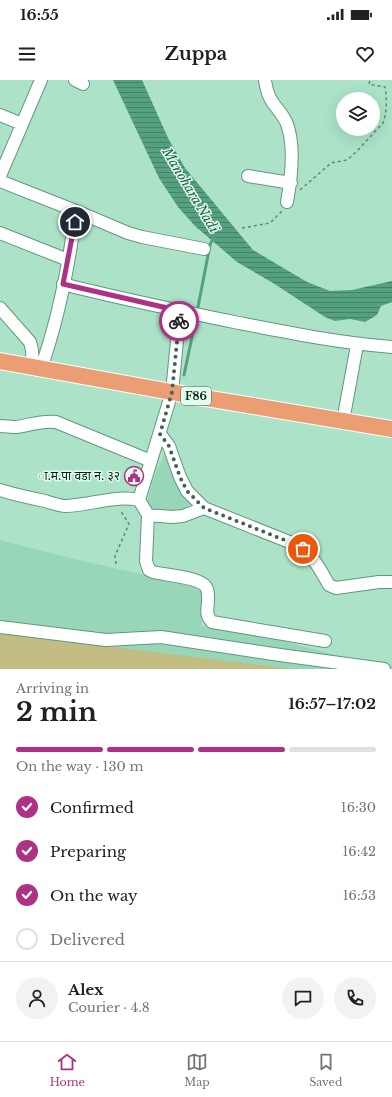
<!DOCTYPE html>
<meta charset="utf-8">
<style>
body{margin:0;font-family:"Libre Baskerville","Noto Sans Devanagari",serif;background:#f2f2f2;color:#202124;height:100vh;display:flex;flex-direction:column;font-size:15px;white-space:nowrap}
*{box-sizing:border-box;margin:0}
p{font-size:13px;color:#757577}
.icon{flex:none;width:22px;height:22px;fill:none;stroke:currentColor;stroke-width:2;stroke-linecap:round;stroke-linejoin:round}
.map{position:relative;height:589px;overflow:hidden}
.details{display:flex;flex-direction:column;background:#fff;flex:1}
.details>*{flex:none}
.tools{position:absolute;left:336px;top:12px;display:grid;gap:8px}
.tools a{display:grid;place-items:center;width:44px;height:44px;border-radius:50%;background:#fff;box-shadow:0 4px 16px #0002;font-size:20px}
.pin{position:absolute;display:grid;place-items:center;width:34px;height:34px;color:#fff;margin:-17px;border:2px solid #fff;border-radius:50%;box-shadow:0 1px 4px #0007}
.courier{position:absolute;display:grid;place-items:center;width:40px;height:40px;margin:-20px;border:3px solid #ad3285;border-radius:50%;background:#fff;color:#222;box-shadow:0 1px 5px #0007}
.overview em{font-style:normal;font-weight:700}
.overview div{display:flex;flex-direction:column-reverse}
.overview{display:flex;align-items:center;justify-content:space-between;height:68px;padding:0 16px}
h1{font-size:26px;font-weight:700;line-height:30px}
.bar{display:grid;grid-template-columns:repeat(4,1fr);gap:6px 4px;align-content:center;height:48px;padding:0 16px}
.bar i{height:5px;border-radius:3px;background:#e0e0e0}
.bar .on{background:#ad3285}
.bar p{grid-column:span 4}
.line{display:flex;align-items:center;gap:10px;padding:0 16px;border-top:1px solid #e0e0e0}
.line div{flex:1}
.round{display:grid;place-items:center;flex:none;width:42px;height:42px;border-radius:21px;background:#f2f2f2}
ol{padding:0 16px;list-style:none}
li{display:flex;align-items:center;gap:12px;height:44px}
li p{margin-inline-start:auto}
li .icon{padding:4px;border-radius:50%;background:#ad3285;color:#fff;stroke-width:4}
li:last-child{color:#757577}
li i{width:22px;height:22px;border:2px solid #e0e0e0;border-radius:50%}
.status{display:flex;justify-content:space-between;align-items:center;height:28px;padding:0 20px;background:#fff;direction:ltr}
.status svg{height:11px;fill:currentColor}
header{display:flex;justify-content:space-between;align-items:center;height:52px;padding:0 16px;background:#fff;font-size:18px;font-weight:700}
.dock{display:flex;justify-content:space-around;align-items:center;height:56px;border-top:1px solid #e0e0e0;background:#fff;font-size:11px;color:#757577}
.dock a{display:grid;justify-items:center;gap:2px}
.dock .on{color:#ad3285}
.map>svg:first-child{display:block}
.built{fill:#98d6b9}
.grass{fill:#c2bd82}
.water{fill:url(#water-rules)}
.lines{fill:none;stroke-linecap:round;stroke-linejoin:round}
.stream{stroke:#54a07f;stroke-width:3}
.minor-casing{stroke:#62977e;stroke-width:14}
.major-casing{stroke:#fff;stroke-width:18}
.path{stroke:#608876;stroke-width:1.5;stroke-dasharray:3 3;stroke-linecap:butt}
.minor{stroke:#fff;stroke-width:12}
.major{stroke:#eb9e74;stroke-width:16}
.done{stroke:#416354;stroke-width:4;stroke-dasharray:0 7.2}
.route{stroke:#ad3285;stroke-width:5}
.labels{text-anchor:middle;stroke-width:3;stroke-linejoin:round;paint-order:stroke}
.shield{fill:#e1fcee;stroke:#496156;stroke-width:1}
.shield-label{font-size:11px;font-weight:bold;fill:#081e15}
.poi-label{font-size:12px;fill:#081e15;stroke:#e1fcee;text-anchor:end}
.water-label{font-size:13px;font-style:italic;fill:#225d45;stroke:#e1fcee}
</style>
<div class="status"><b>16:55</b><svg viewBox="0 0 49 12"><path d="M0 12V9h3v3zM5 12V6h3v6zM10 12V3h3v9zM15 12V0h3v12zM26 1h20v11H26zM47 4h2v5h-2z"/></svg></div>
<header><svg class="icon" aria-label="menu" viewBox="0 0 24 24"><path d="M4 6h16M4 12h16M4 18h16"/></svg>Zuppa<svg class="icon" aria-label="heart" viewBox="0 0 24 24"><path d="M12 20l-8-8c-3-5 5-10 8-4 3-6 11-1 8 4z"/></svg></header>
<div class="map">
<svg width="392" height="589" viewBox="0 0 392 589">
<defs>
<pattern id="water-rules" width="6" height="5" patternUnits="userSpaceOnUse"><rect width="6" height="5" fill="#54a07f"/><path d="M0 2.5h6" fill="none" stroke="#448267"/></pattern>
</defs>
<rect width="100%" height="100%" fill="#abe2c8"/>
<path class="built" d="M 167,369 L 192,423 L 177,434 L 145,426 L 156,392 Z
M 0,460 L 74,479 L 197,507 L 201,510 L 203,522 L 201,546 L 282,558 L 290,563 L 358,581 L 392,585 L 392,589 L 0,589 Z"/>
<path class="grass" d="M 0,553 L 293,589 L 0,589 Z"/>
<path class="water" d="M 113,0 L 142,0 L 168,58 L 185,88 L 253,170 L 307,202 L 330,211 L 352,210 L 392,201 L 392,222 L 381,226 L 377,235 L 365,242 L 350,239 L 335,241 L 325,237 L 273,203 L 237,182 L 195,146 L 178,127 L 159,98 Z"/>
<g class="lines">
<path class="stream" d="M 197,232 L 210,165 L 213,158
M 184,295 L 196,238"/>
<defs>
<path id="minor" d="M 75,0 L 83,4
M 265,0 C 266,8 268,16 273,23 C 278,30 284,36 287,44 C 295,66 291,100 287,122
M 0,35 L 22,44
M 0,96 L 41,0
M 248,96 L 291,103
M 0,101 L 76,131 C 69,184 59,238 41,288
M 76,131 L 128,153 L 142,157 L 204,169
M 0,153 L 68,180
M 63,204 C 121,219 180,231 239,243 C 290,253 340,263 392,267
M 0,228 L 30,262 L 32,270 L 33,287
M 343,341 L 357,265
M 0,346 C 5,346 11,347 17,347 C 31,345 41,340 56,342 L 151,381
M 160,354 L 169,366 L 180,397 L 187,411 L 204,428 L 292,463 C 313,474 317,484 329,505 L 336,508 L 379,502 L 392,502
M 0,410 C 15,415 30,418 45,421 C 52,423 59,426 66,426 C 92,425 113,415 139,420 L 172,312 L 179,240 L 176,230
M 139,420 L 148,435 L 146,481 L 149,490 L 153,492 C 164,495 200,497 206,507 C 209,512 208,517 208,522 C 207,531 206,536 212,542 L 325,561
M 148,435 L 172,437 L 183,436 L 204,428
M 0,547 L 106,560 L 161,557 L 280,575 L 384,589"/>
<path id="major" d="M 0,281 L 199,317 L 392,349"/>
</defs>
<use href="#minor" class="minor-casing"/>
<use href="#major" class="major-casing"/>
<path class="path" d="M 300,110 L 331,83 L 347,80 L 356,72 L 383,43 C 387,32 387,18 385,7 L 373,5 L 369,4 L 370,0
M 242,148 L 270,143 L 282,131
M 116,484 L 115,476 L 129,444 L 120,430"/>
<use href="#minor" class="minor"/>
<use href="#major" class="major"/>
</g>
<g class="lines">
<path class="done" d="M 179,241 L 172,312 L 160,354 L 169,366 L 180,397 L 187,411 L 204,428 L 292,463 L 303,469"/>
<path class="route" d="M 75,142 L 63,204 L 176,230 L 179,241"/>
</g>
<defs>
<symbol id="civic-ring" viewBox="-11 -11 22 22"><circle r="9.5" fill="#e1fcee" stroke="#ad3285" stroke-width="1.5"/><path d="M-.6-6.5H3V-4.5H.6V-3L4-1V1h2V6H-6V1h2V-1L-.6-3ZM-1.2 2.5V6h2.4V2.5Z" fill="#ad3285"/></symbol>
</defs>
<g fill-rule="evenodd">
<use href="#civic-ring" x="123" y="385" width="22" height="22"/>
</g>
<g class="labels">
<rect class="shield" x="181" y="307" width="30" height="18" rx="3"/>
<g class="shield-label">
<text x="196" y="320">F86</text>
</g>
<g class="poi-label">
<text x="120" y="400">ा.म.पा वडा न. ३२</text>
</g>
<g class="water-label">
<text transform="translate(191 110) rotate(59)" y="5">Manohara Nadi</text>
</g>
</g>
</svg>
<div class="tools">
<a><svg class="icon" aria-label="layers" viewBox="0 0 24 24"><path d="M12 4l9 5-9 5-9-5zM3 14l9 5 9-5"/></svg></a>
</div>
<div class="pin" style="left:303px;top:469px;background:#ea580c"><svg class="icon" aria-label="bag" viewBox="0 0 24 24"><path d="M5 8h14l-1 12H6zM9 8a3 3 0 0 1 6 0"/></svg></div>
<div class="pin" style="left:75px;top:142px;background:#1f2937"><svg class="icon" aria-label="home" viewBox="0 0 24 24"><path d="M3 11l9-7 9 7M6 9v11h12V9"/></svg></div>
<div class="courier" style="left:179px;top:241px"><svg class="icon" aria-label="bike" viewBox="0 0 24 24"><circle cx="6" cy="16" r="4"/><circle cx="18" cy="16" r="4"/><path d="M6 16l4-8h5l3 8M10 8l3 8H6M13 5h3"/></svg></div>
</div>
<section class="details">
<div class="overview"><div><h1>2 min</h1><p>Arriving in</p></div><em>16:57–17:02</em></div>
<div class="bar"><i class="on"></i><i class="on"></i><i class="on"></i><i></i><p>On the way · 130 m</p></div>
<ol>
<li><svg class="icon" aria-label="check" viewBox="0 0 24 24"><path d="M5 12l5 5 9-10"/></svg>Confirmed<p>16:30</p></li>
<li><svg class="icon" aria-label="check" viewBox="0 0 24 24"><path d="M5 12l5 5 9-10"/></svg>Preparing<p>16:42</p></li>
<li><svg class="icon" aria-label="check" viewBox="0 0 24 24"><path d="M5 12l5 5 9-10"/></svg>On the way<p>16:53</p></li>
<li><i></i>Delivered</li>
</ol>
<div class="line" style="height:72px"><a class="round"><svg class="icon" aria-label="person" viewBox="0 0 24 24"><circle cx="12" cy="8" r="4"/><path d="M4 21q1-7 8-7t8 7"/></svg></a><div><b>Alex</b><p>Courier · 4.8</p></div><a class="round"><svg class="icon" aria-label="chat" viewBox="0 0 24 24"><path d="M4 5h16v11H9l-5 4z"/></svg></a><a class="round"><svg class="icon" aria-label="phone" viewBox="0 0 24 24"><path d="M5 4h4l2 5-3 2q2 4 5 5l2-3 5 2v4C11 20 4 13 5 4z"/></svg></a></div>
</section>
<nav class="dock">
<a class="on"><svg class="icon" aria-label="home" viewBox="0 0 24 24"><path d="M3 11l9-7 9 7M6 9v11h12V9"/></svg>Home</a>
<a><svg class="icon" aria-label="map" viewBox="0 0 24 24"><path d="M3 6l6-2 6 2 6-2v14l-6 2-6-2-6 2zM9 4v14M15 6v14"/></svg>Map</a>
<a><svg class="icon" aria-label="saved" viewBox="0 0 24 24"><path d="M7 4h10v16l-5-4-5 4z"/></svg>Saved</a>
</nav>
